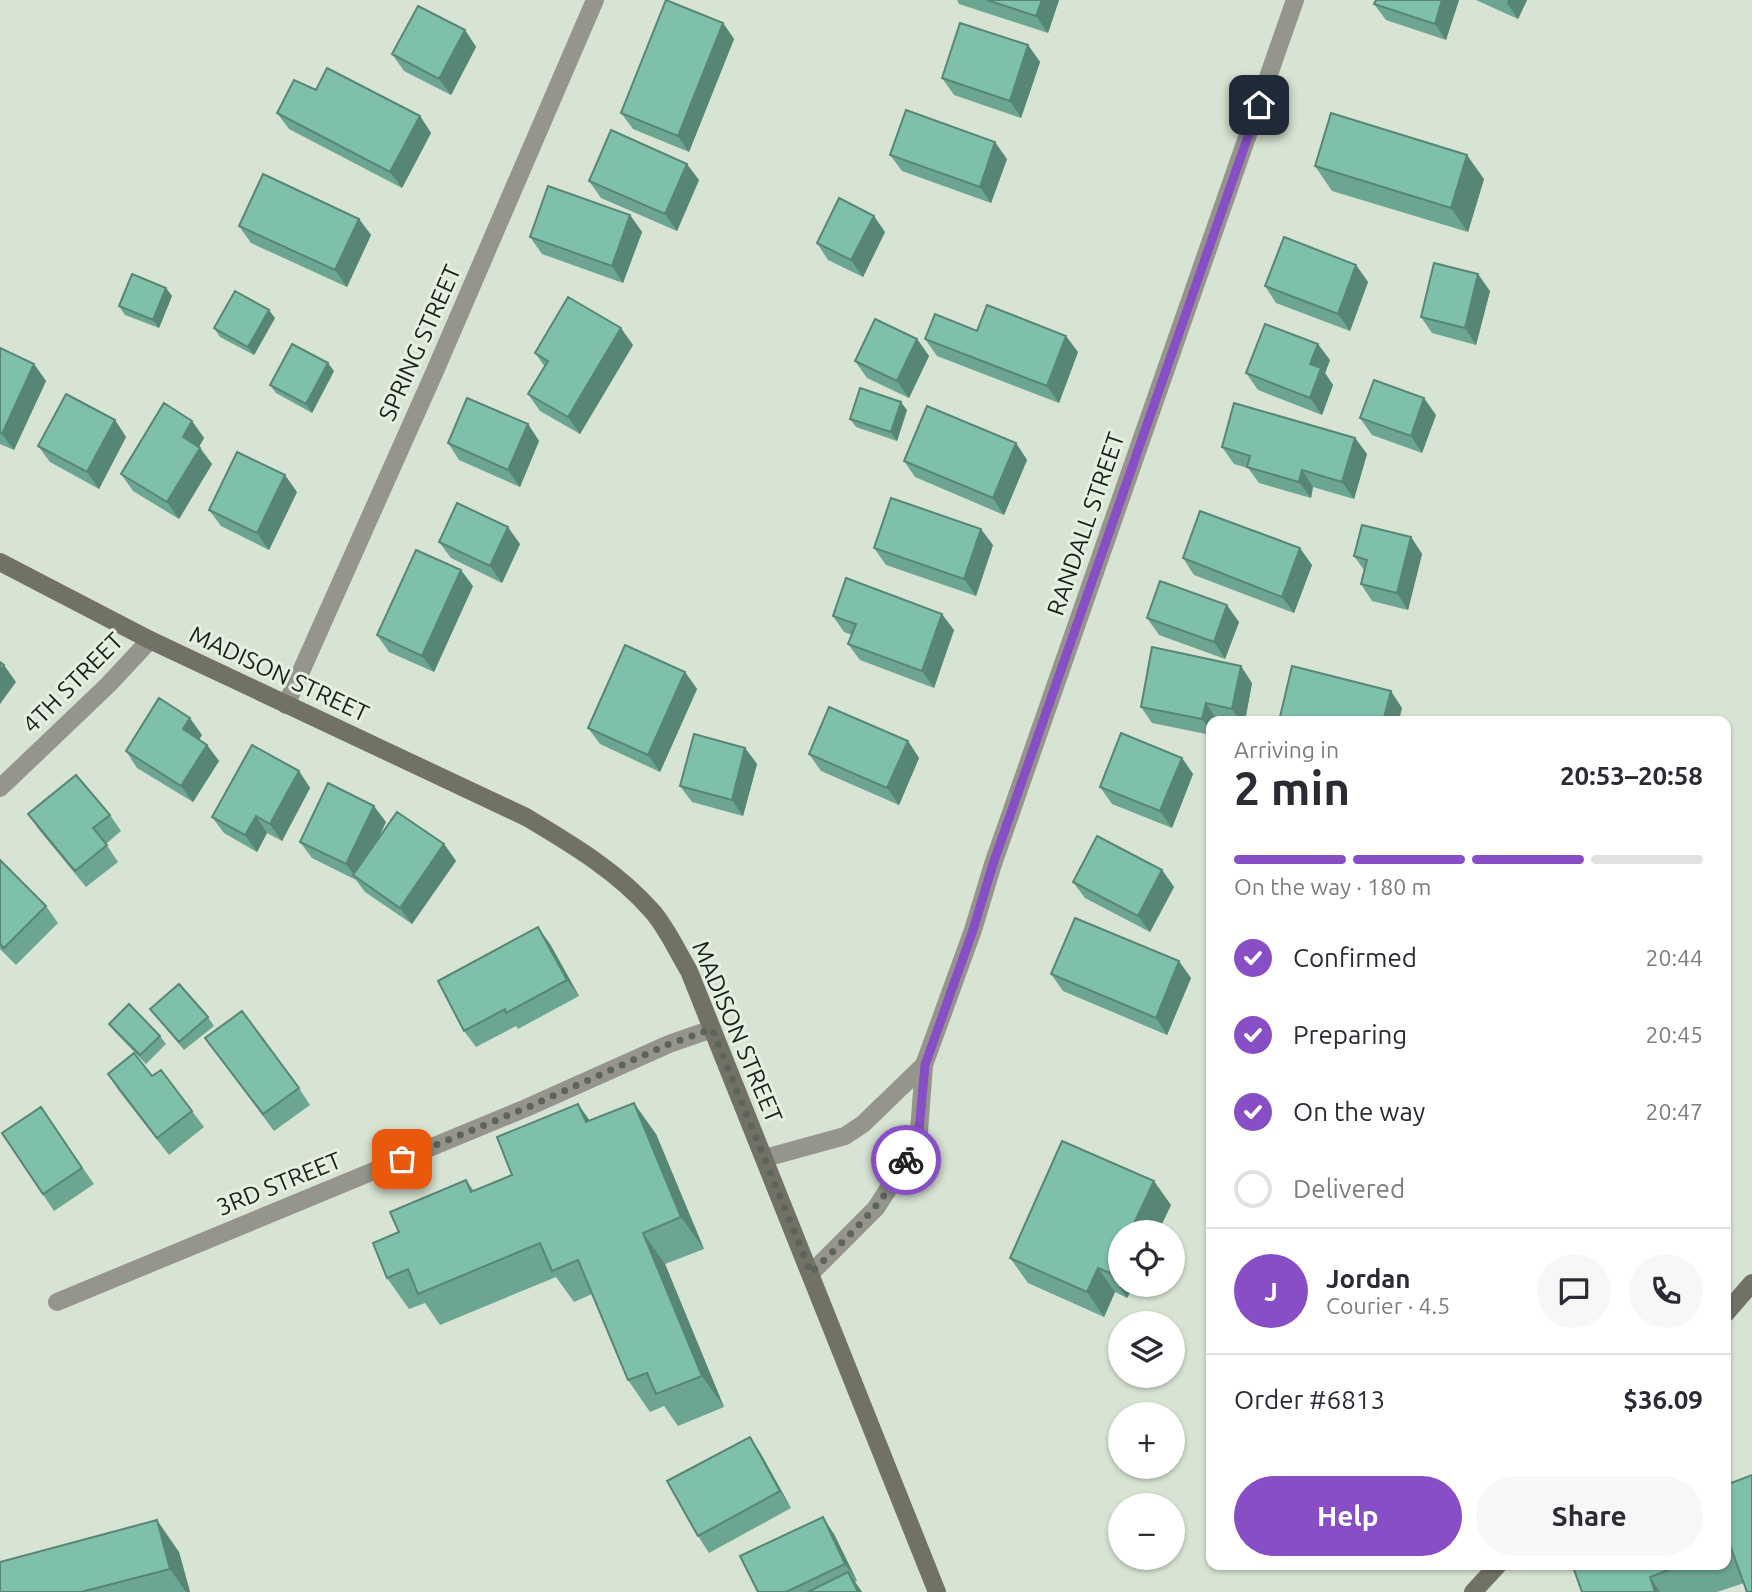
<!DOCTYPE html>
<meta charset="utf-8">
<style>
body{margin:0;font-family:Ubuntu,sans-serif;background:#f7f7f7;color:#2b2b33;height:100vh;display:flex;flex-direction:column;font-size:26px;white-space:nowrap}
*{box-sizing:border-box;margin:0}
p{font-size:23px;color:#7c7c81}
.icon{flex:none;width:38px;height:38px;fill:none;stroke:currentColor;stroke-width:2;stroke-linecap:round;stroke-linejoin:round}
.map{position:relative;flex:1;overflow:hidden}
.side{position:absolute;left:1206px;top:716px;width:525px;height:854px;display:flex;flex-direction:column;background:#fff;border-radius:14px;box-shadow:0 2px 5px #0004}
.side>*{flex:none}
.fabs{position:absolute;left:1108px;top:1220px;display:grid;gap:14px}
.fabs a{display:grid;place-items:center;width:77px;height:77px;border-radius:50%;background:#fff;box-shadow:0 2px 5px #0004;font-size:35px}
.pin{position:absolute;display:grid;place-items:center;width:60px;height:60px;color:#fff;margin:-30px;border-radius:14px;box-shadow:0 4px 10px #0006}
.courier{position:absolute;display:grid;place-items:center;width:70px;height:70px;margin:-35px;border:5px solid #874ec6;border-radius:50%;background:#fff;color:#222;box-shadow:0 2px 9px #0007}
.head em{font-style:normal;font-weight:600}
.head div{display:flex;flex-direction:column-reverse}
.head{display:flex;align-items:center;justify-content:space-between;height:119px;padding:0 28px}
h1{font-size:46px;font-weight:600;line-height:52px}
.bar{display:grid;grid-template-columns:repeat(4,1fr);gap:10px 7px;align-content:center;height:84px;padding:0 28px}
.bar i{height:9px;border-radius:5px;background:#e1e1e2}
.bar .active{background:#874ec6}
.bar p{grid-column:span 4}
.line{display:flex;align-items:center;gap:18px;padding:0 28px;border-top:2px solid #e1e1e2}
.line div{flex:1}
.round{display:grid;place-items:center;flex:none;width:74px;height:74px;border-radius:37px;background:#f7f7f7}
ol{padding:0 28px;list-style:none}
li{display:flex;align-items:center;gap:21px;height:77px}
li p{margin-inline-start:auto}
li .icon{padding:7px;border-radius:50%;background:#874ec6;color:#fff;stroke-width:4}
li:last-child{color:#7c7c81}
li i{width:38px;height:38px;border:4px solid #e1e1e2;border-radius:50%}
.primary-button{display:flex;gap:14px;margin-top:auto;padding:14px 28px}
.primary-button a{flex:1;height:80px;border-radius:42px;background:#874ec6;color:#fff;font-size:28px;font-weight:600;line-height:80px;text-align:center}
.primary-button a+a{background:#f7f7f7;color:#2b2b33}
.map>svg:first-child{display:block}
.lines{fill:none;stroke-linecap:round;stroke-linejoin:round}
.street{stroke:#95948d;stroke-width:18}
.secondary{stroke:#717165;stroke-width:18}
.wall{fill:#6ca591}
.shaded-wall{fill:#588676}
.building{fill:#7ec0a9;stroke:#588676;stroke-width:2}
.done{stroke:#5d645b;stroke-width:7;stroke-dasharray:0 12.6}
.route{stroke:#874ec6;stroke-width:9}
.labels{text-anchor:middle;stroke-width:6;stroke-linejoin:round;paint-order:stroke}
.street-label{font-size:24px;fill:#1b201a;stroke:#e5f1e0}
</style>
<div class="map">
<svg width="1752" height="1592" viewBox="0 0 1752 1592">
<rect width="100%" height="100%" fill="#d7e3d3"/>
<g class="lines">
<path class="street" d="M 286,705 L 435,371 L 595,0
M 0,788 L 108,685 L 150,640
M 765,1158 L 845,1136 L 863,1124 L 924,1065
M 811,1273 L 876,1208 L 905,1163 L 919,1131 L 924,1065 L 973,930 L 993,864 L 1295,0
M 57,1302 L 526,1108 L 669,1044 L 712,1029"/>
<path class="secondary" d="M 0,562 L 150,640 L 526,817 C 571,844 617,871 652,911 C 667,928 677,951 689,971 L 937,1592
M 1726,1313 L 1752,1283
M 1473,1592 L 1499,1564"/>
</g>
<path class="wall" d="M 957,0 L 1059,0 L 1048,33 L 959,4 Z
M 1459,0 L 1446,40 L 1386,20 L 1374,4 Z
M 1476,0 L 1527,0 L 1518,19 Z
M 723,23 L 734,39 L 689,152 L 633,129 L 621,113 Z
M 465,30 L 476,47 L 451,95 L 404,71 L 392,54 Z
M 1028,45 L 1040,62 L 1021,118 L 954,95 L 942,78 Z
M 316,90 L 420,116 L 431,133 L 402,188 L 289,129 L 277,113 Z
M 890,155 L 1007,159 L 991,203 L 902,171 Z
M 1315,166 L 1484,179 L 1468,232 L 1332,191 Z
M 699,180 L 677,231 L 601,198 L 589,181 Z
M 630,215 L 642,232 L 623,283 L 542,254 L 530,237 Z
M 359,219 L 371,235 L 347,287 L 251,243 L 239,226 Z
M 885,232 L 863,277 L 828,260 L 817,243 Z
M 1356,265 L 1368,282 L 1350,331 L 1276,303 L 1265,286 Z
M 166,288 L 172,296 L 159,328 L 125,315 L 119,306 Z
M 1490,291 L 1476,345 L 1432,333 L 1421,317 Z
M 275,318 L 254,355 L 220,337 L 214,328 Z
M 977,331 L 1078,352 L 1059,403 L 937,356 L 925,339 Z
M 917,339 L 929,356 L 909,398 L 867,378 L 855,361 Z
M 633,345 L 580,434 L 540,411 L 528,394 L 545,367 L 535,353 Z
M 0,348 L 34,364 L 46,381 L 14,450 L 0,444 Z
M 1330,360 L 1325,373 L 1333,385 L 1322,415 L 1258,390 L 1246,373 Z
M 334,371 L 312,413 L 276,393 L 270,385 Z
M 907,410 L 897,441 L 856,427 L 850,419 Z
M 1436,415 L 1422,453 L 1372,435 L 1360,418 Z
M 115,420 L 126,437 L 99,489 L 50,462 L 38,446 Z
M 192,421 L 204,438 L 199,447 L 212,464 L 179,519 L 133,491 L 121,474 Z
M 528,424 L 539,441 L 520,487 L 459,460 L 448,443 Z
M 1355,438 L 1367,454 L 1354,499 L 1313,487 L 1311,498 L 1259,483 L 1248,468 L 1234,464 L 1222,447 Z
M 1016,443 L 1027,460 L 1004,515 L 915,477 L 904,461 Z
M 297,492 L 269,550 L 221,526 L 209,510 Z
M 1411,537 L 1422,554 L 1408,610 L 1372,601 L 1361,584 L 1364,570 L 1354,556 Z
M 439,542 L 520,544 L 502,583 L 451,558 Z
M 993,545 L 976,596 L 886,565 L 874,548 Z
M 1183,558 L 1312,565 L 1294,613 L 1194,575 Z
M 473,586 L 434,672 L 389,652 L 377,635 Z
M 833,616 L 954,630 L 934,688 L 860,660 L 848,644 L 852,635 L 844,632 Z
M 1147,618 L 1239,622 L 1225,659 L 1159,635 Z
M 685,672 L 697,689 L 660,772 L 600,744 L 588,728 Z
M 1252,683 L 1245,721 L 1222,721 L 1217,720 L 1211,721 L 1211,735 L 1152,723 L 1141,707 Z
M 202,735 L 199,739 L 207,745 L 219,761 L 193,802 L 137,768 L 126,751 Z
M 908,741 L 919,758 L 899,805 L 821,771 L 809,754 Z
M 745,748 L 757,764 L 743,816 L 692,802 L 680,786 Z
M 1182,758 L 1193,774 L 1172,828 L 1112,804 L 1100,787 Z
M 299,771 L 310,788 L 282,841 L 267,833 L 257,852 L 224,833 L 212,817 Z
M 28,814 L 110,815 L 121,831 L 106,844 L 118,862 L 86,887 L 40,831 Z
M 386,822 L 377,841 L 444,844 L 456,861 L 412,924 L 365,892 L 356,880 L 312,858 L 300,842 Z
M 0,860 L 46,906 L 58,923 L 16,965 L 0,949 Z
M 1162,870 L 1174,887 L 1150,932 L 1085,898 L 1073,882 Z
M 550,944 L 579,996 L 518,1029 L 516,1026 L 476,1047 L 464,1031 Z
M 1051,974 L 1191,978 L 1167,1035 L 1063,991 Z
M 150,1009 L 208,1017 L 214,1026 L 184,1050 Z
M 109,1024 L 160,1036 L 166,1044 L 146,1064 L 115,1032 Z
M 205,1038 L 299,1088 L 310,1105 L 274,1131 Z
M 108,1074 L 192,1111 L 204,1127 L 169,1155 L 119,1091 Z
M 41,1107 L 94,1184 L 54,1211 L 2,1133 Z
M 590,1121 L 656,1134 L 704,1249 L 665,1264 L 724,1407 L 678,1426 L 664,1406 L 650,1412 L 628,1380 L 592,1294 L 574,1302 L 556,1277 L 440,1325 L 425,1303 L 409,1309 L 387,1278 L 399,1232 L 466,1180 L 474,1191 L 512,1175 Z
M 1171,1205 L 1158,1232 L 1120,1232 L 1120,1284 L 1134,1284 L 1127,1298 L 1115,1292 L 1104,1317 L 1028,1283 L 1010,1258 Z
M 750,1437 L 761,1454 L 791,1508 L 709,1553 L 698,1536 Z
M 1726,1485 L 1744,1583 L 1717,1592 L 1582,1592 L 1572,1564 L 1726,1564 Z
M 834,1534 L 857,1581 L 855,1582 L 862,1592 L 758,1592 Z
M 179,1552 L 190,1592 L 0,1592 Z"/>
<path class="shaded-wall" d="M 1042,0 L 1059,0 L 1048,33 L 1036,16 Z
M 1442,0 L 1459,0 L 1446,40 L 1435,24 Z
M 1508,0 L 1527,0 L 1518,19 L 1507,3 Z
M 723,23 L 734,39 L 689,152 L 678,136 Z
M 465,30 L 476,47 L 451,95 L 439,79 Z
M 1028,45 L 1040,62 L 1021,118 L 1010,101 Z
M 420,116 L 431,133 L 402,188 L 390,172 Z
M 995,142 L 1007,159 L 991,203 L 980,187 Z
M 1467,155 L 1484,179 L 1468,232 L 1451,208 Z
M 687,164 L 699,180 L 677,231 L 665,214 Z
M 630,215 L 642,232 L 623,283 L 612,266 Z
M 874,216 L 885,232 L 863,277 L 851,260 Z
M 359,219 L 371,235 L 347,287 L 335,270 Z
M 1356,265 L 1368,282 L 1350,331 L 1338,314 Z
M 1478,274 L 1490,291 L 1476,345 L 1465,328 Z
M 166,288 L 172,296 L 159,328 L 153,320 Z
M 269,310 L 275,318 L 254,355 L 248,347 Z
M 621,328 L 633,345 L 580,434 L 568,417 Z
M 1066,336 L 1078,352 L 1059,403 L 1047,386 Z
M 917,339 L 929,356 L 909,398 L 897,381 Z
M 1318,344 L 1330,360 L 1325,373 L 1333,385 L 1322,415 L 1310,398 L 1310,364 Z
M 328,363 L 334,371 L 312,413 L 306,404 Z
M 34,364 L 46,381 L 14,450 L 2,434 Z
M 1424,398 L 1436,415 L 1422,453 L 1411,436 Z
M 901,402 L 907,410 L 897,441 L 891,432 Z
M 115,420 L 126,437 L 99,489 L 87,472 Z
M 192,421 L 204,438 L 195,454 L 183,437 Z
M 528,424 L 539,441 L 520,487 L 508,470 Z
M 1355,438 L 1367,454 L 1354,499 L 1342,482 Z
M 1016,443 L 1027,460 L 1004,515 L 993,498 Z
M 200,448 L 212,464 L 179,519 L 167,502 Z
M 1302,470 L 1313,487 L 1311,498 L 1299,482 Z
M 285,475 L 297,492 L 269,550 L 257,533 Z
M 508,527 L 520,544 L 502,583 L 490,566 Z
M 981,529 L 993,545 L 976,596 L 964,579 Z
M 1411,537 L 1422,554 L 1408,610 L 1397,593 Z
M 1300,548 L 1312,565 L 1294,613 L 1282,597 Z
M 461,570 L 473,586 L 434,672 L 422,656 Z
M 1227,605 L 1239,622 L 1225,659 L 1214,642 Z
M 942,614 L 954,630 L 934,688 L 922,671 Z
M 4,665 L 16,682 L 0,704 L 0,671 Z
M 1241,666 L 1252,683 L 1245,721 L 1240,721 L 1232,709 Z
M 685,672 L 697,689 L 660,772 L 648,755 Z
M 1391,691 L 1402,708 L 1399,721 L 1383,721 Z
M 1206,703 L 1217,720 L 1217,721 L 1211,721 L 1211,732 L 1202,719 Z
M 190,718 L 202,735 L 195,746 L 183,729 Z
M 908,741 L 919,758 L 899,805 L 887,788 Z
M 207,745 L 219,761 L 193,802 L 181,786 Z
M 745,748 L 757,764 L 743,816 L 732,800 Z
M 1182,758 L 1193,774 L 1172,828 L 1160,811 Z
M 299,771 L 310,788 L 282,841 L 270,824 Z
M 374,806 L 386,822 L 358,879 L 355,876 L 346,864 Z
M 256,816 L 267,833 L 257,852 L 245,835 Z
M 444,844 L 456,861 L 412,924 L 400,908 Z
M 1162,870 L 1174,887 L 1150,932 L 1138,916 Z
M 538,927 L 550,944 L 579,996 L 567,980 Z
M 1179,961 L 1191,978 L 1167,1035 L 1156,1018 Z
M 634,1103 L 656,1134 L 704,1249 L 681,1217 Z
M 578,1104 L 600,1135 L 586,1122 Z
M 1154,1181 L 1171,1205 L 1158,1232 L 1130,1232 Z
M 643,1233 L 665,1264 L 724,1407 L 702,1376 Z
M 1120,1253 L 1120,1284 L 1134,1284 L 1127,1298 L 1110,1273 Z
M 1098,1268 L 1115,1292 L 1104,1317 L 1087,1292 Z
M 750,1437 L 761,1454 L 791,1508 L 780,1491 Z
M 823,1517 L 834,1534 L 857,1581 L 845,1564 Z
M 157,1520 L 179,1552 L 190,1592 L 186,1592 L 170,1569 Z
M 848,1572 L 862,1592 L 858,1592 Z
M 1650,1577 L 1660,1592 L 1655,1592 Z"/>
<path class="building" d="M 666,0 L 723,23 L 678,136 L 621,113 Z
M 987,0 L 1042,0 L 1036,16 Z
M 1376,0 L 1442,0 L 1435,24 L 1374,4 Z
M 418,6 L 465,30 L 439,79 L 392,54 Z
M 960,23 L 1028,45 L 1010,101 L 942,78 Z
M 327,68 L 420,116 L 390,172 L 277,113 L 294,80 L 316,90 Z
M 906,110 L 995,142 L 980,187 L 890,155 Z
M 1331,113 L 1467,155 L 1451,208 L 1315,166 Z
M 611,130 L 687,164 L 665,214 L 589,181 Z
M 263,174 L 359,219 L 335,270 L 239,226 Z
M 548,186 L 630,215 L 612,266 L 530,237 Z
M 839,198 L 874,216 L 851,260 L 817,243 Z
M 1284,237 L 1356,265 L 1338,314 L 1265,286 Z
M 1434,263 L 1478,274 L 1465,328 L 1421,317 Z
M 132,274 L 166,288 L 153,320 L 119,306 Z
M 235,291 L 269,310 L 248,347 L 214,328 Z
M 568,297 L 621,328 L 568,417 L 528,394 L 548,361 L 535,353 Z
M 987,305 L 1066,336 L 1047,386 L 925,339 L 935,314 L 977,331 Z
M 875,319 L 917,339 L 897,381 L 855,361 Z
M 1265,324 L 1318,344 L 1310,364 L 1321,368 L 1310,398 L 1246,373 Z
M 292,344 L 328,363 L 306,404 L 270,385 Z
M 0,348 L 34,364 L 2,434 L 0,433 Z
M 1374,380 L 1424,398 L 1411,436 L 1360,418 Z
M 860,388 L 901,402 L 891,432 L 850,419 Z
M 66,394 L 115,420 L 87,472 L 38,446 Z
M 467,398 L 528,424 L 508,470 L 448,443 Z
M 164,403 L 192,421 L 183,437 L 200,448 L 167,502 L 121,474 Z
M 1234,403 L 1355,438 L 1342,482 L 1302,470 L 1299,482 L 1247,467 L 1250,456 L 1222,447 Z
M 927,406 L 1016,443 L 993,498 L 904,461 Z
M 237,452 L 285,475 L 257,533 L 209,510 Z
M 891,498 L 981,529 L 964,579 L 874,548 Z
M 457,503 L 508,527 L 490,566 L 439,542 Z
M 1200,511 L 1300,548 L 1282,597 L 1183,558 Z
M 1362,525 L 1411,537 L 1397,593 L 1361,584 L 1367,560 L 1354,556 Z
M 416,550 L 461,570 L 422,656 L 377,635 Z
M 846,578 L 942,614 L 922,671 L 848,644 L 856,624 L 833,616 Z
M 1160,581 L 1227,605 L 1214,642 L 1147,618 Z
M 625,645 L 685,672 L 648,755 L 588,728 Z
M 1152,647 L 1241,666 L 1232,709 L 1206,703 L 1202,719 L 1141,707 Z
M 0,662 L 4,665 L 0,671 Z
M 1292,666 L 1391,691 L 1383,721 L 1279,721 Z
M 159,698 L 190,718 L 183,729 L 207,745 L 181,786 L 126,751 Z
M 829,707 L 908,741 L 887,788 L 809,754 Z
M 1121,733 L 1182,758 L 1160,811 L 1100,787 Z
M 694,734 L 745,748 L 732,800 L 680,786 Z
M 252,745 L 299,771 L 270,824 L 256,816 L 245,835 L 212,817 Z
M 76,775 L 110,815 L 93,828 L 107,845 L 75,871 L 28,814 Z
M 328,783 L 374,806 L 346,864 L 300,842 Z
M 397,812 L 444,844 L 400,908 L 353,875 Z
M 1097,836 L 1162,870 L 1138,916 L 1073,882 Z
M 0,860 L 46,906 L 4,948 L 0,944 Z
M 1075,918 L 1179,961 L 1156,1018 L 1051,974 Z
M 538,927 L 567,980 L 506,1013 L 505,1009 L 464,1031 L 438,981 Z
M 179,984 L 208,1017 L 179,1042 L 150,1009 Z
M 129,1004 L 160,1036 L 140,1055 L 109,1024 Z
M 242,1011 L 299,1088 L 263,1114 L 205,1038 Z
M 134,1053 L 152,1076 L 161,1070 L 192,1111 L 157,1138 L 108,1074 Z
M 634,1103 L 681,1217 L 643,1233 L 702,1376 L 656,1394 L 647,1373 L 628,1380 L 578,1260 L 552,1271 L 540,1243 L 418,1294 L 408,1269 L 387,1278 L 373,1243 L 399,1232 L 390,1212 L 466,1180 L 471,1192 L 512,1175 L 497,1137 L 578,1104 L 586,1122 Z
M 41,1107 L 82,1168 L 43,1194 L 2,1133 Z
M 1062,1141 L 1154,1181 L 1130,1232 L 1120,1232 L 1120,1253 L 1110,1273 L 1098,1268 L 1087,1292 L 1010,1258 Z
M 750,1437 L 780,1491 L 698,1536 L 667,1481 Z
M 1752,1475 L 1752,1592 L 1747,1592 L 1731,1548 L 1726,1550 L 1726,1485 Z
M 823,1517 L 845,1564 L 786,1592 L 758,1592 L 740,1556 Z
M 157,1520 L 170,1569 L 81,1592 L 0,1592 L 0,1562 Z
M 1572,1564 L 1684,1564 L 1650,1577 L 1655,1592 L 1582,1592 Z
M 848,1572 L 858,1592 L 808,1592 Z"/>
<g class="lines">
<path class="done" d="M 402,1159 L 526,1108 L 669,1044 L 712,1029 L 811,1273 C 846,1238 884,1205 906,1160"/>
<path class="route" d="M 906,1160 L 919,1130 L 925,1065 L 973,930 L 993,864 L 1259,105"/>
</g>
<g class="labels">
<g class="street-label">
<text transform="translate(420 343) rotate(-66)" y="8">SPRING STREET</text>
<text transform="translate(1086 524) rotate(-71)" y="8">RANDALL STREET</text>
<text transform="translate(279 674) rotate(25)" y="8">MADISON STREET</text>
<text transform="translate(73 683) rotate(-45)" y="8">4TH STREET</text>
<text transform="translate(737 1032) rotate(67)" y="8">MADISON STREET</text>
<text transform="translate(279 1184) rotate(-22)" y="8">3RD STREET</text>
</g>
</g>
</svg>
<div class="fabs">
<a><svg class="icon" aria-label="locate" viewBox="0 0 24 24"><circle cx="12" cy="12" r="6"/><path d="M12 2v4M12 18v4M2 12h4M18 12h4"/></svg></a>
<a><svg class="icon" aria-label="layers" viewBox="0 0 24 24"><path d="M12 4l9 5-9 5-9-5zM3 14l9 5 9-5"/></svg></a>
<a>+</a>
<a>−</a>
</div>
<div class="pin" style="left:402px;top:1159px;background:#ea580c"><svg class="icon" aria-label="bag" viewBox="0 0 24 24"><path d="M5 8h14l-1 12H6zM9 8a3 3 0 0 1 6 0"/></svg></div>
<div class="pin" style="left:1259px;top:105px;background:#1f2937"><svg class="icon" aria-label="home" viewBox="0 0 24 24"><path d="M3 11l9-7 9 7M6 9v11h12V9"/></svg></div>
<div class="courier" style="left:906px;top:1160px"><svg class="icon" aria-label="bike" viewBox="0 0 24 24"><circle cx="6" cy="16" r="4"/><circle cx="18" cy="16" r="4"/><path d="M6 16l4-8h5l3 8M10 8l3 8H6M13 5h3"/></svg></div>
<section class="side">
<div class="head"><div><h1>2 min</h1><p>Arriving in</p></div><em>20:53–20:58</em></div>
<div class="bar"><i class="active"></i><i class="active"></i><i class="active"></i><i></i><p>On the way · 180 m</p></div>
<ol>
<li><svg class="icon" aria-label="check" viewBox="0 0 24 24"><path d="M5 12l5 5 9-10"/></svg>Confirmed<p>20:44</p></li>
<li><svg class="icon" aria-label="check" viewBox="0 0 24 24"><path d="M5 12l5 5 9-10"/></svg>Preparing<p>20:45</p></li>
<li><svg class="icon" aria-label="check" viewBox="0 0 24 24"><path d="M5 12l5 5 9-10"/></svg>On the way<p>20:47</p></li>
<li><i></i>Delivered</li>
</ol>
<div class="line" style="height:126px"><b class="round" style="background:#874ec6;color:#fff">J</b><div><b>Jordan</b><p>Courier · 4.5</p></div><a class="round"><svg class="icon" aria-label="chat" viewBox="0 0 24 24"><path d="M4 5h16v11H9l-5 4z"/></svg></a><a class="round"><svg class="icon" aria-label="phone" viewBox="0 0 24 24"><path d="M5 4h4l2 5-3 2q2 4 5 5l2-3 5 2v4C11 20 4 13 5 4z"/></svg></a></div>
<div class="line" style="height:91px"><div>Order #6813</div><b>$36.09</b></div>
<div class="primary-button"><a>Help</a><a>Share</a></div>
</section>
</div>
